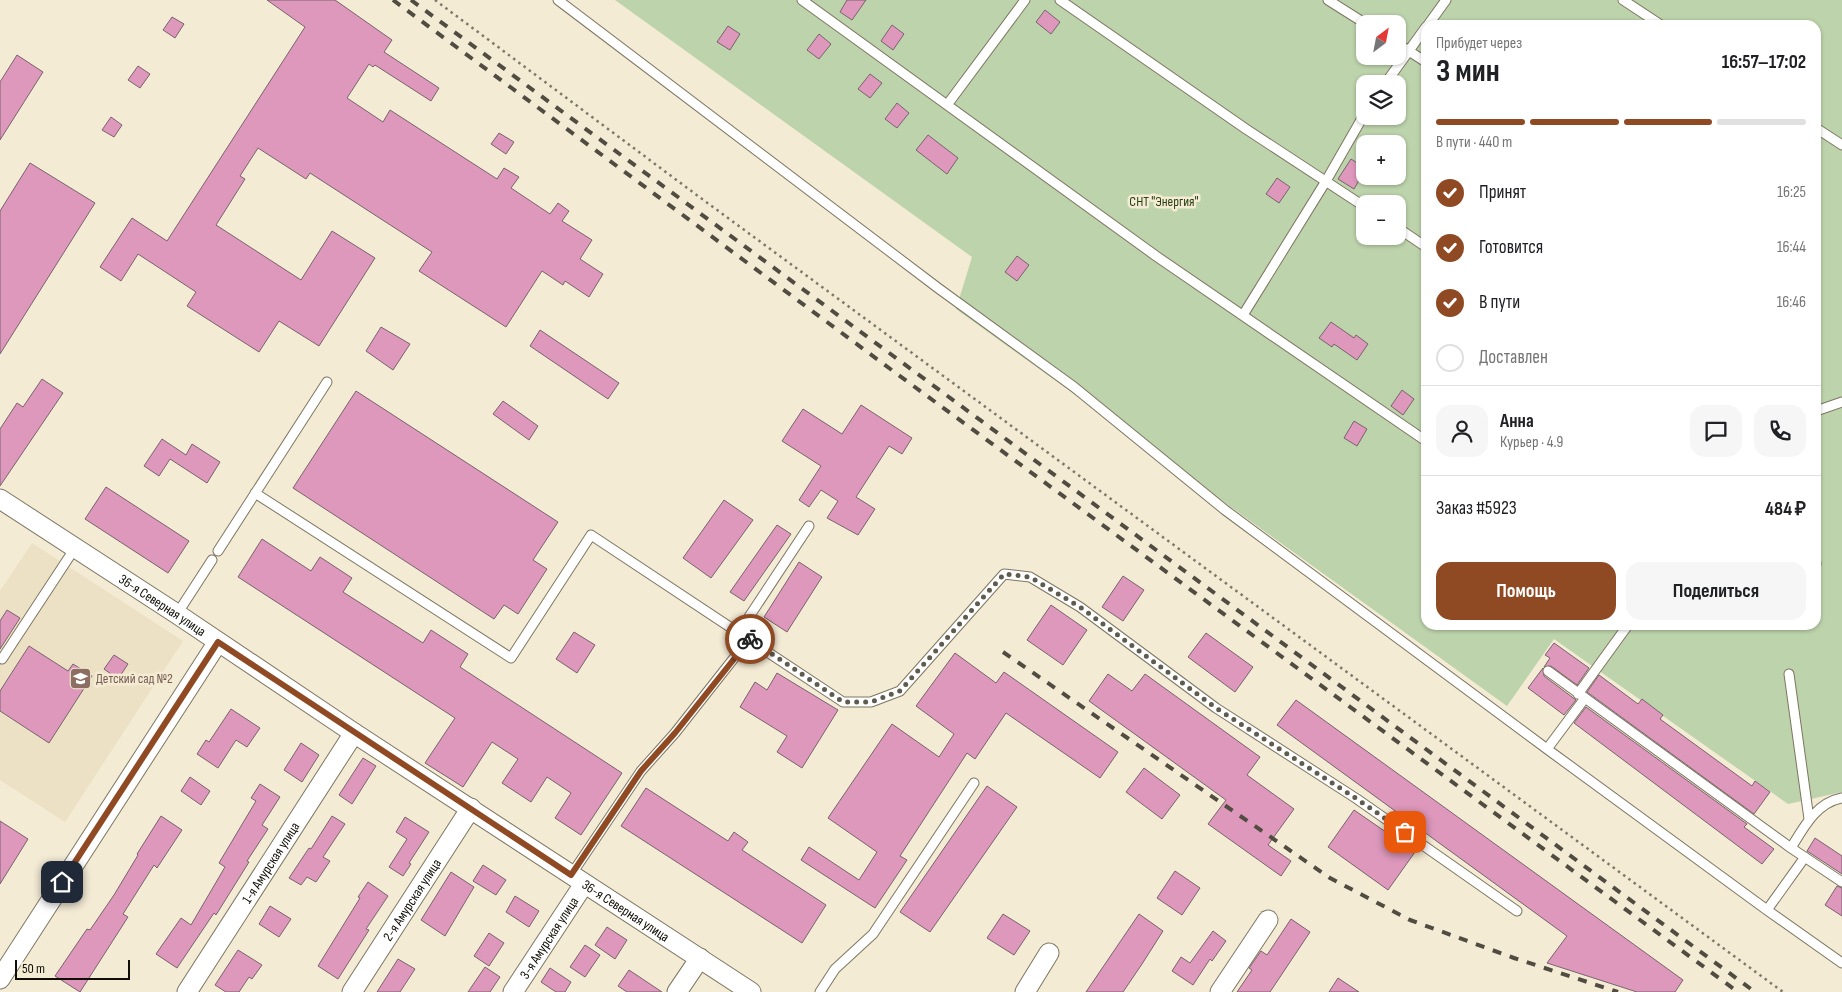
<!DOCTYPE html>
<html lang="ru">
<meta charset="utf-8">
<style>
body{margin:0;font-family:"Sofia Sans Condensed",sans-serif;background:#f6f6f6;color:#202124;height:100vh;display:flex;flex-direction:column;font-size:19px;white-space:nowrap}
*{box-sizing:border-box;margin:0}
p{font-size:16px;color:#757577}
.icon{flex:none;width:28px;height:28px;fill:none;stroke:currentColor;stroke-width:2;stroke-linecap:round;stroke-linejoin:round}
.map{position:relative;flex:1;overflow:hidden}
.sheet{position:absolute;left:1421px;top:20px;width:400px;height:610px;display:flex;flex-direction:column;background:#fff;border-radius:15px;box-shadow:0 1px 4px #0004}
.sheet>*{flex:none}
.needle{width:32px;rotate:32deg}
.tools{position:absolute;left:1356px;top:15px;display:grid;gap:10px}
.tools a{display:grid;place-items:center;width:50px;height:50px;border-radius:10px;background:#fff;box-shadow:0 1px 4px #0004;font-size:25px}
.scale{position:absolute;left:15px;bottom:12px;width:115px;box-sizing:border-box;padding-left:5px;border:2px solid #110e07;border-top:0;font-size:14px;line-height:18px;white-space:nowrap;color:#110e07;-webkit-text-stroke:4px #f4ebd5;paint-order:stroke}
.pin{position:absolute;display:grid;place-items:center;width:42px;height:42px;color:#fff;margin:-21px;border-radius:10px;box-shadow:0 2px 8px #0006}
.courier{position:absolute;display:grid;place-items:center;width:50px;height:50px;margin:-25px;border:4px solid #904a23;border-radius:50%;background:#fff;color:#222;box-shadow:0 1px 6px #0007}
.overview em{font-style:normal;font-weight:700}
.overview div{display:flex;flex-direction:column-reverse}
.overview{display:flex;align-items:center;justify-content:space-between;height:85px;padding:0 15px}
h1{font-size:32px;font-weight:700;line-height:38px}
.bar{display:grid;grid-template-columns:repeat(4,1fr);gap:8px 5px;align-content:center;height:60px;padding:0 15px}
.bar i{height:6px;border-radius:4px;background:#e0e0e0}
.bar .active{background:#904a23}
.bar p{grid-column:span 4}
.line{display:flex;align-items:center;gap:12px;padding:0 15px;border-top:1px solid #e0e0e0}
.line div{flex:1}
.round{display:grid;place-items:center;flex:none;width:52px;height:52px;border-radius:15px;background:#f6f6f6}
ol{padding:0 15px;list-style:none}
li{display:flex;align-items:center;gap:15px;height:55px}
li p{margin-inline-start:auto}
li .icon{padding:5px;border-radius:50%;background:#904a23;color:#fff;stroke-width:4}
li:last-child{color:#757577}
li i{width:28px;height:28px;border:2px solid #e0e0e0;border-radius:50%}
.primary-button{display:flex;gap:10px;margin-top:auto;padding:10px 15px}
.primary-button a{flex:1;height:58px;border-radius:15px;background:#904a23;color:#fff;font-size:20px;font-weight:700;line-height:58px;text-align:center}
.primary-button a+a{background:#f6f6f6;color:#202124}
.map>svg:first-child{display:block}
.built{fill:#ece1c4}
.green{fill:#bcd3ab;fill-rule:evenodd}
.building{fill:#de98bc;stroke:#78636d}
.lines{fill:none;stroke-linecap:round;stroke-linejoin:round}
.lane-casing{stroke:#7d7662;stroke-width:11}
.street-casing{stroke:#7d7662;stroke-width:21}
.path{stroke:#7e786a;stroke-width:2.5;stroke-dasharray:2.5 4;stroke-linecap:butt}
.lane{stroke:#fff;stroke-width:9}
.street{stroke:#fff;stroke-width:19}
.rail{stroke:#514c41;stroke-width:4;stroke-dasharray:9 9;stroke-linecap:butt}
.done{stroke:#605b4f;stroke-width:5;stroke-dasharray:0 9}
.route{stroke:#904a23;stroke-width:6}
.labels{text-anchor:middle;stroke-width:5;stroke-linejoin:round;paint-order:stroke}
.park-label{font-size:14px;fill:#2a4114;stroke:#f4ebd5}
.street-label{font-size:14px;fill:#110e07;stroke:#f4ebd5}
.education-label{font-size:14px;fill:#785e54;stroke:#f4ebd5;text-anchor:start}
</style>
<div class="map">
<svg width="1842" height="992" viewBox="0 0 1842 992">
<rect width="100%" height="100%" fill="#f4ebd5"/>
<path class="built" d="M 32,543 L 183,641 L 65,822 L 0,780 L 0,591 Z"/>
<path class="green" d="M 615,0 L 1842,0 L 1842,792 L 1788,804 L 1554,639 L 1507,706 L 956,309 L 972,257 ZM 1365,24 L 1398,24 L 1398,56 L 1365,56 ZM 1426,25 L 1816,25 L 1816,625 L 1426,625 ZM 1365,84 L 1398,84 L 1398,116 L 1365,116 ZM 1365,144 L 1398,144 L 1398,176 L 1365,176 ZM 1365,204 L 1398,204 L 1398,236 L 1365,236 Z"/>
<path class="building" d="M 267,0 L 335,0 L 392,40 L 384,52 L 439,88 L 431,101 L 375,65 L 373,67 L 369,64 L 347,98 L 383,122 L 390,110 L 497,179 L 504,168 L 519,177 L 511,188 L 550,214 L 558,203 L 569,211 L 562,221 L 592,240 L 580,259 L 603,274 L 589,297 L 565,281 L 563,285 L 542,271 L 506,327 L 419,271 L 432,252 L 310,173 L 306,179 L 258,148 L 240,176 L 245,179 L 216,225 L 301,280 L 332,231 L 375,258 L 319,346 L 279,321 L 259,352 L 187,306 L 196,292 L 138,254 L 121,281 L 100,267 L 132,218 L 167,241 L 305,27 Z
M 847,0 L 866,0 L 852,20 L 840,12 Z
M 1045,10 L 1060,22 L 1051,34 L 1036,22 Z
M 172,17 L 184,24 L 175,38 L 163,30 Z
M 892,25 L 904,34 L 893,50 L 881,41 Z
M 728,26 L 740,34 L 730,50 L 717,42 Z
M 819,34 L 831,44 L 819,59 L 807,50 Z
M 17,55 L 43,72 L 0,140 L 0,82 Z
M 138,66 L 150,74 L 140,88 L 128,80 Z
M 870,74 L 882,83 L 870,98 L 858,89 Z
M 897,103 L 909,113 L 897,128 L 885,119 Z
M 111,117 L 122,125 L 114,137 L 102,130 Z
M 499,133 L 514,142 L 506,154 L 491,144 Z
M 928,135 L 958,158 L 947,174 L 916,150 Z
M 1351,159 L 1365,168 L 1365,170 L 1354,189 L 1338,179 Z
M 30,163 L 95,203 L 0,354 L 0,211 Z
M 1277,178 L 1290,187 L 1279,203 L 1266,194 Z
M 1017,256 L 1029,265 L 1017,281 L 1005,272 Z
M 1331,322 L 1354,338 L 1356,335 L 1368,344 L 1357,360 L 1334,344 L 1332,347 L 1319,338 Z
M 381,327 L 410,344 L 393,370 L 366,351 Z
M 540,330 L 619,383 L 608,399 L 530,346 Z
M 42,379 L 63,393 L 0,486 L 0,429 L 17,403 L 23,407 Z
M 1402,390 L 1414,399 L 1403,415 L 1391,406 Z
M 356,391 L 558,522 L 533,560 L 547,569 L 518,614 L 504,605 L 494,619 L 293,488 Z
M 503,401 L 538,426 L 529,440 L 493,414 Z
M 861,405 L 912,438 L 902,454 L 889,446 L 856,497 L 875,509 L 858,535 L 827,518 L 838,501 L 821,490 L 809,507 L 799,500 L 821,466 L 782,441 L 803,409 L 842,434 Z
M 1354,421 L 1367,429 L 1357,446 L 1344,438 Z
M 162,439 L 186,455 L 192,444 L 220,462 L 207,483 L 170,459 L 159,476 L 144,466 Z
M 106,487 L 189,541 L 168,573 L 85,519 Z
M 724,500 L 753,520 L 711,578 L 683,558 Z
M 777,525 L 791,534 L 744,601 L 730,592 Z
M 262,539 L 311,571 L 320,557 L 352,578 L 343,592 L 423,643 L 431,630 L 468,654 L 460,667 L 622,773 L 581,835 L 555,818 L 571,793 L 547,777 L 531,802 L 502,783 L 518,759 L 492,742 L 463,787 L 425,763 L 455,718 L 238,577 Z
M 799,562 L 822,577 L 787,632 L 764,617 Z
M 1123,576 L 1144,590 L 1123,621 L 1102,607 Z
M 1051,605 L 1087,630 L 1063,665 L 1027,640 Z
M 7,610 L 20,618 L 0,649 L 0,621 Z
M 574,632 L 595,645 L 577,673 L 556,659 Z
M 1206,633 L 1253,667 L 1235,692 L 1188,657 Z
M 1554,643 L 1589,668 L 1577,685 L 1551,666 L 1544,667 L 1550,658 L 1545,655 Z
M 29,646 L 68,671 L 73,664 L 92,676 L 49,743 L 0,711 L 0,691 Z
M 955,653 L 996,683 L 1004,672 L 1118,752 L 1100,778 L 1006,713 L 975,759 L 967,753 L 900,856 L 907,860 L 875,908 L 801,860 L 809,847 L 859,880 L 877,852 L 828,818 L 892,724 L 939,757 L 954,734 L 916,706 Z
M 114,655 L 128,664 L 118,679 L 104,669 Z
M 1543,668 L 1544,676 L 1576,700 L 1564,715 L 1528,688 Z
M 777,673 L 838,710 L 802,768 L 777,752 L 787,736 L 740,707 L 755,682 L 767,690 Z
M 1108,674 L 1132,691 L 1145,674 L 1260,757 L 1247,775 L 1294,809 L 1268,845 L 1291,861 L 1281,876 L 1208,824 L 1226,800 L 1089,701 Z
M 1599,675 L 1638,704 L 1642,699 L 1663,715 L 1660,719 L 1752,786 L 1755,781 L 1770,792 L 1754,814 L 1587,692 Z
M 1296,700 L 1683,980 L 1675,992 L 1637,992 L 1547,963 L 1567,936 L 1277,725 Z
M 1586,707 L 1747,824 L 1744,827 L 1774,849 L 1762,864 L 1574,723 Z
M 231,709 L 260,728 L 247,747 L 236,740 L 218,768 L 197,754 L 206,740 L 209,742 Z
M 301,743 L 319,755 L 302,782 L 284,770 Z
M 363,758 L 376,766 L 352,804 L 339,795 Z
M 1144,768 L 1180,795 L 1162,819 L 1126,792 Z
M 190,777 L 210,791 L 201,805 L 181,791 Z
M 260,784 L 280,797 L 262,825 L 268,829 L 247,861 L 249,862 L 216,915 L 214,913 L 177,968 L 156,954 L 181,918 L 191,925 L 225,867 L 219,863 L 256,801 L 251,798 Z
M 987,786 L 1017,807 L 930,932 L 900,912 Z
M 646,788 L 728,841 L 734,832 L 748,842 L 742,850 L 826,905 L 802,943 L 621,826 Z
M 1354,810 L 1415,852 L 1388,890 L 1328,847 Z
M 161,816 L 182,830 L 157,868 L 154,865 L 123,914 L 128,917 L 80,992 L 55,976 L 87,929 L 90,930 L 114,895 L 138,855 L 137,854 Z
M 332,816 L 345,824 L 323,857 L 330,861 L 316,882 L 307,877 L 301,885 L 289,878 L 309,848 L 311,849 Z
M 405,817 L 429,832 L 409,863 L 411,864 L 403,876 L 389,867 L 407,839 L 396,832 Z
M 0,821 L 28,839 L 0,884 Z
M 1815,838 L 1842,856 L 1842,874 L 1807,851 Z
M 483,865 L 506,880 L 496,895 L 473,881 Z
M 1175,871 L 1200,888 L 1182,915 L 1157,898 Z
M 451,872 L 474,887 L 445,936 L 421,920 Z
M 368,882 L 388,896 L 366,929 L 369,930 L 338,979 L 318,966 L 360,898 L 358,897 Z
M 1837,886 L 1842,888 L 1842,916 L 1825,905 Z
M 515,896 L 539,911 L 529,927 L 506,912 Z
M 270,906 L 291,919 L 279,937 L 259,924 Z
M 1003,914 L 1030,931 L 1014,955 L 987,938 Z
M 1139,914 L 1163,931 L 1142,964 L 1123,992 L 1086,992 Z
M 1291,919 L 1310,932 L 1270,992 L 1237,992 L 1252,970 L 1249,968 L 1261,951 L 1267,955 Z
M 607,927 L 627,940 L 615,959 L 595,945 Z
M 1213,931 L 1226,941 L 1212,961 L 1210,959 L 1193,985 L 1172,971 L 1181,957 L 1190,963 Z
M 489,933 L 504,943 L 489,966 L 474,956 Z
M 585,945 L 600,955 L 585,977 L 570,967 Z
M 238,950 L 262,965 L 252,979 L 249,977 L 239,992 L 226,992 L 215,985 Z
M 398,959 L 415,969 L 400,992 L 377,992 Z
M 485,967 L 500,977 L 490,992 L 468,992 Z
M 550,968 L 571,982 L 565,992 L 556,992 L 541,982 Z
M 629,970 L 662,992 L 627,992 L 618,986 Z
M 1338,978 L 1359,992 L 1329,992 Z"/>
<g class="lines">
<defs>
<path id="lane" d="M 558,0 L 938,288 L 1074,387 L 1225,510 L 1547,749 L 1767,910 L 1842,963
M 802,0 L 1156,256 L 1426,441
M 1060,0 L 1246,129 L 1365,207
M 1328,0 L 1366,24
M 1623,0 L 1661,25
M 1428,25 L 1446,0
M 1398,44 L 1426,62
M 1385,84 L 1426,27
M 947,105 L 1025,0
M 1816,128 L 1842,145
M 1398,228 L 1426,247
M 1243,315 L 1326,181 L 1365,113
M 1816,411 L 1842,402
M 255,493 L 511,658 L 591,535 L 843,702 L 871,702 L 900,691 L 1004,574 L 1030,577 L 1080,607 L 1216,708 L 1357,799 L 1517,911
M 218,551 L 327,382
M 1816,563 L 1816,564
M 177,614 L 212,560
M 739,632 L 809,526
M 2,659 L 75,548
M 1548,671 L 1791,848
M 1789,674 L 1809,819
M 1578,694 L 1628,625
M 1547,749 L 1585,698
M 1842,798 C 1816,803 1804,827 1791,848 L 1842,882
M 571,875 L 641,771 L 675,733 L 749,639
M 1767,910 L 1805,857
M 820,992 L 835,969 L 873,934 L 974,783"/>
<g id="street">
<path id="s1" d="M 0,499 L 177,614 L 354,733 L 751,992"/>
<path d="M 0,979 L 218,642"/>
<path id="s2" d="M 187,992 L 354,733"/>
<path id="s3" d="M 352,992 L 471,808"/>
<path id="s4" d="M 513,992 L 584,884"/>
<path d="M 677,992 L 700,958"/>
<path d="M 1025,992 L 1049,953"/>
<path d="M 1220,992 L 1268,920"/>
</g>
</defs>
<use href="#lane" class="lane-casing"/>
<use href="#street" class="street-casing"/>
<path class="path" d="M 435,0 L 698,196 L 1783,992"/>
<use href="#lane" class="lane"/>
<use href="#street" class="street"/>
<path class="rail" d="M 393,0 L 889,368 L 1738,992
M 411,0 L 1755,992
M 1003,652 L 1330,878 L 1410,920 L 1514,958 L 1618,992"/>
</g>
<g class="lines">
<path class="done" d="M 750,639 L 843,702 L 871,702 L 900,691 L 1004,574 L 1030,577 L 1080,607 L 1216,708 L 1357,799 L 1405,832"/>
<path class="route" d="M 62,882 L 218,642 L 571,875 L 641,771 L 675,733 L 750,639"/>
</g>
<defs>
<symbol id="school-square" viewBox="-11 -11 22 22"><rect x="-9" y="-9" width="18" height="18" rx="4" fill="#8d6e63" stroke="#f4ebd5"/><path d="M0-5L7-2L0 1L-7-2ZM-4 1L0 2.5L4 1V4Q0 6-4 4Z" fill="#fff"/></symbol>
</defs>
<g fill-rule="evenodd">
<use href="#school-square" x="68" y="666" width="25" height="25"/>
</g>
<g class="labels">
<g class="park-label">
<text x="1164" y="206">СНТ "Энергия"</text>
</g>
<g class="street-label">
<text dy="5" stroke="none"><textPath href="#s1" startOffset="194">36-я Северная улица</textPath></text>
<text dy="5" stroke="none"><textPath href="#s2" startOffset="154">1-я Амурская улица</textPath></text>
<text dy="5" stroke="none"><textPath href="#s3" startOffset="110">2-я Амурская улица</textPath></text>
<text dy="5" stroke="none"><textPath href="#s1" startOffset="749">36-я Северная улица</textPath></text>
<text dy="5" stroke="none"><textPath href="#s4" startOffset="65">3-я Амурская улица</textPath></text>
</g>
<g class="education-label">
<text x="96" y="683">Детский сад №2</text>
</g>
</g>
</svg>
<div class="tools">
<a><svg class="needle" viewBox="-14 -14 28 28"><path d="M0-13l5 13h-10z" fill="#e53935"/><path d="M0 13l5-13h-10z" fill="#757577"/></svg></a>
<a><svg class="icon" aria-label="layers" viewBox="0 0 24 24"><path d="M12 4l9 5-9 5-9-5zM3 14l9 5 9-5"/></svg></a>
<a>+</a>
<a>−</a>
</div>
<div class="scale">50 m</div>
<div class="pin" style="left:1405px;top:832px;background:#ea580c"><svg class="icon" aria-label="bag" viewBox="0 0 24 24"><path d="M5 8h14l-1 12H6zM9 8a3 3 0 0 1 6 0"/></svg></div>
<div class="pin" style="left:62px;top:882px;background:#1f2937"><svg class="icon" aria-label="home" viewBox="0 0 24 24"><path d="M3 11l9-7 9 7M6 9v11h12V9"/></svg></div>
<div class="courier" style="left:750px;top:639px"><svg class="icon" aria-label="bike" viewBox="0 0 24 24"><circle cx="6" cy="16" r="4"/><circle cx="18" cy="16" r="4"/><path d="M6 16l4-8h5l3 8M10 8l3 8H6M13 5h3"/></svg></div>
<section class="sheet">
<div class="overview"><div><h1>3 мин</h1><p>Прибудет через</p></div><em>16:57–17:02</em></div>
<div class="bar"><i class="active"></i><i class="active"></i><i class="active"></i><i></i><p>В пути · 440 m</p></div>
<ol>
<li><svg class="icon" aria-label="check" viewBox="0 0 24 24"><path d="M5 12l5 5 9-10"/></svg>Принят<p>16:25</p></li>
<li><svg class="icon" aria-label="check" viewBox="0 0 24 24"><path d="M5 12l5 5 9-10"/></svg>Готовится<p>16:44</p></li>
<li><svg class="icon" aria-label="check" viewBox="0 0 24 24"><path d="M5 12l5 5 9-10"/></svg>В пути<p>16:46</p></li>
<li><i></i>Доставлен</li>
</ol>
<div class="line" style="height:90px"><a class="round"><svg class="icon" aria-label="person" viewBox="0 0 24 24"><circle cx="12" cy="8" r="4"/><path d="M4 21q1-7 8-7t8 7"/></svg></a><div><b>Анна</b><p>Курьер · 4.9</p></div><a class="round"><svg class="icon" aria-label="chat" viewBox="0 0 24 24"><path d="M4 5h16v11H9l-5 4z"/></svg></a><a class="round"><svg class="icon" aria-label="phone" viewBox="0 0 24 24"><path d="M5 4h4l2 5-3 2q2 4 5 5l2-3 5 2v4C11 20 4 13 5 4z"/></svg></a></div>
<div class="line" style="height:65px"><div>Заказ #5923</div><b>484 ₽</b></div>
<div class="primary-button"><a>Помощь</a><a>Поделиться</a></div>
</section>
</div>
